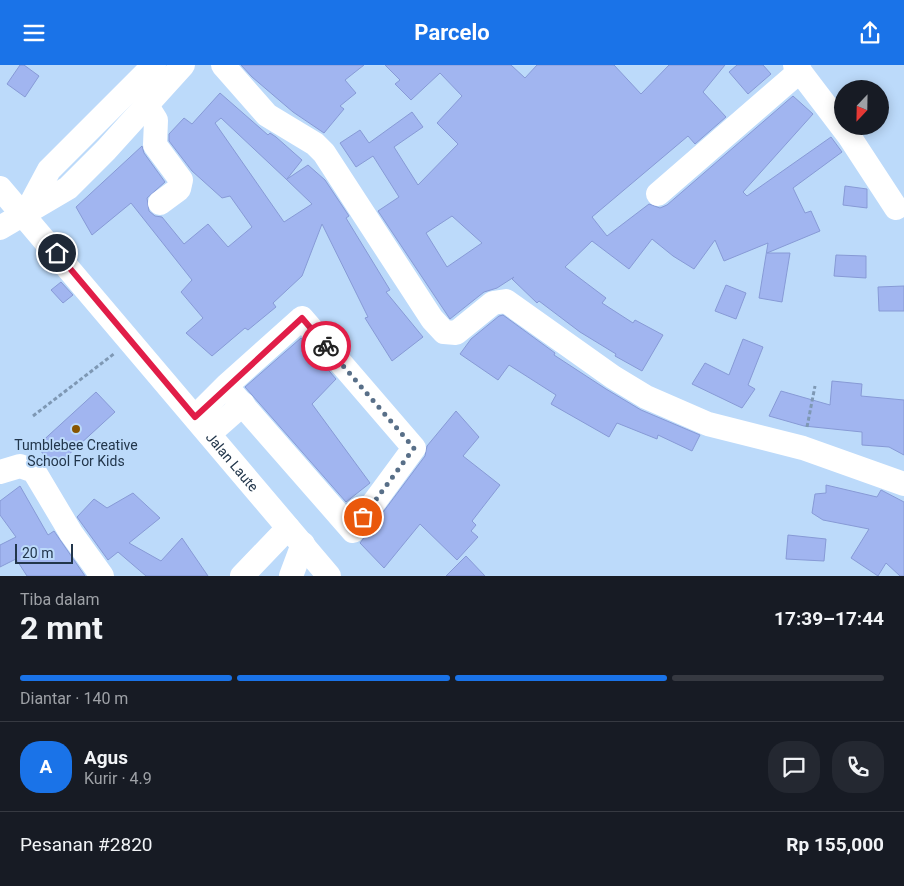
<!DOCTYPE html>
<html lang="id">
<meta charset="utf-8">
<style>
body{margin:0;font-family:Roboto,sans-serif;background:#242831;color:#f1f3f6;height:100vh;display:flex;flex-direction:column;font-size:19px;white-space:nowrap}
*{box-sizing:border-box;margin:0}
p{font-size:16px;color:#9ea1a6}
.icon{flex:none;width:28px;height:28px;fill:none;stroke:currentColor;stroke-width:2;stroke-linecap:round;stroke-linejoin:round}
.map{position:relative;height:511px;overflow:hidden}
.sheet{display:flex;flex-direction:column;background:#171b24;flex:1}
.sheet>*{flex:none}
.needle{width:32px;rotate:202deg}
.buttons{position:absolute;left:834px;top:15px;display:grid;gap:10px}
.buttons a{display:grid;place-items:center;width:55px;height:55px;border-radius:50%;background:#171b24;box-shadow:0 2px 12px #0003;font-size:25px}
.scale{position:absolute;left:15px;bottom:12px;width:58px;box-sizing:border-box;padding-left:5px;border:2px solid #22364b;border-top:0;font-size:14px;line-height:18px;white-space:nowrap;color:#22364b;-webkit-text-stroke:4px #bcdafa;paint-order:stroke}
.pin{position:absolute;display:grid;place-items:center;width:42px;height:42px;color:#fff;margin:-21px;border:2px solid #fff;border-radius:50%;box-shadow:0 1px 5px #0007}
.courier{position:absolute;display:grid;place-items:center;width:50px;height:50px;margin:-25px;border:4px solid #e11d48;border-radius:50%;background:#fff;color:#222;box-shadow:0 1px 6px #0007}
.head em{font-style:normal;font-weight:700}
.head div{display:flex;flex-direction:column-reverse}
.head{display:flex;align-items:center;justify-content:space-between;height:85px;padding:0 20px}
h1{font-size:32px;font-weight:700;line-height:38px}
.bar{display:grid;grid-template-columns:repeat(4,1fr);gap:8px 5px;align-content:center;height:60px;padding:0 20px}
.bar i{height:6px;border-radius:4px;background:#363941}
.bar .selected{background:#1a73e8}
.bar p{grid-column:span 4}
.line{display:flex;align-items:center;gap:12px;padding:0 20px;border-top:1px solid #363941}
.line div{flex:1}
.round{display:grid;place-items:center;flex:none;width:52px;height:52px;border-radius:20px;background:#242831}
header{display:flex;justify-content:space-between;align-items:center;height:65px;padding:0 20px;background:#1a73e8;color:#fff;font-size:22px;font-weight:700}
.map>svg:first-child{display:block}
.building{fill:#a1b5f0;stroke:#879ad6;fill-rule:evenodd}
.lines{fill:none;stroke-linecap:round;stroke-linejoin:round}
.path{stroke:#7e98b4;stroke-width:3;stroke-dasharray:4 2.5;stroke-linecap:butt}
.minor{stroke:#fff;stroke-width:24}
.done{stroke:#586f88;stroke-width:5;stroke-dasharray:0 9}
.route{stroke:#e11d48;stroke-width:6}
.poi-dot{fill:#850;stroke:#bcdafa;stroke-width:2}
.labels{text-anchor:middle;stroke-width:4;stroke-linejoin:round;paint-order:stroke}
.poi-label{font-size:14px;fill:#22364b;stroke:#bcdafa}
.street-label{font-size:14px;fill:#22364b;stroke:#bcdafa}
</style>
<header><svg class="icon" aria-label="menu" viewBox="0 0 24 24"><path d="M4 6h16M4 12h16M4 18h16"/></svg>Parcelo<svg class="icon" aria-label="share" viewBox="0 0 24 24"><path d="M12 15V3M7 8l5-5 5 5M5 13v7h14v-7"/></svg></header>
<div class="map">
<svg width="904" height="511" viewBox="0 0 904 511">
<rect width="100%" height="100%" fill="#bcdafa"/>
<path class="building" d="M 20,0 L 24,0 L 39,11 L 25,32 L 7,19 Z
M 241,0 L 364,0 L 345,15 L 356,28 L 340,41 L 344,44 L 324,68 L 293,47 L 252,12 Z
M 385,0 L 511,0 L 525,13 L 537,0 L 614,0 L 641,29 L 669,0 L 725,0 L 703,27 L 726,52 L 695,79 L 688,71 L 592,152 L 607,171 L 649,139 L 660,143 L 667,140 L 793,31 L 813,49 L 743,127 L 747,131 L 831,72 L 842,87 L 793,123 L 805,148 L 811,146 L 820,166 L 767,188 L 790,188 L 782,237 L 759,233 L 768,178 L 724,196 L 715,175 L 694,204 L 673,191 L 652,174 L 629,204 L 592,176 L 565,202 L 606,233 L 602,238 L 633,258 L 635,255 L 663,270 L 642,306 L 615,291 L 616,289 L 580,267 L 539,236 L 537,238 L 512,214 L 514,212 L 497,223 L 484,227 L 450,254 L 378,146 L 399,132 L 373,91 L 356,102 L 340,78 L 360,65 L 369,78 L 412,47 L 423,62 L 394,82 L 418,120 L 458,79 L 437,58 L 462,31 L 440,8 L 411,35 L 395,19 L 400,15 ZM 452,151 L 482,178 L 447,202 L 426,168 Z
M 737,0 L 763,0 L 771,9 L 748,29 L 729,7 Z
M 220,28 L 268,70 L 270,68 L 276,72 L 302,95 L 287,114 L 308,100 L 325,115 L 349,151 L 346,153 L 390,225 L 386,227 L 423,272 L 392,296 L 365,253 L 368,252 L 322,159 L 302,211 L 273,238 L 276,242 L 248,265 L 245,263 L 212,291 L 186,268 L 203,253 L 181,227 L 192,215 L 131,138 L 92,170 L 76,142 L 142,81 L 144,88 L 165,117 L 147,133 L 149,146 L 155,151 L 162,152 L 184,179 L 208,159 L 228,182 L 252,162 L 230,131 L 222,133 L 192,106 L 169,76 L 169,69 L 184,53 L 192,59 ZM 221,53 L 286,114 L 312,139 L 284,157 L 215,58 Z
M 845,121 L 867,124 L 867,143 L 843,140 Z
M 836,190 L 866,191 L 866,213 L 834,211 Z
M 61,217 L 73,230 L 63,238 L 51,225 Z
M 726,220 L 746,228 L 736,254 L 715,246 Z
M 904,221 L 904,246 L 879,246 L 878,222 Z
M 503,250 L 555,288 L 554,290 L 606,324 L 641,345 L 700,370 L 692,386 L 658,370 L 657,374 L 617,358 L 609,372 L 551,339 L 556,330 L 509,300 L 498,315 L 460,289 L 471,274 L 499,251 Z
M 301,273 L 336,314 L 312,339 L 370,418 L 346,437 L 245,322 Z
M 743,274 L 763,282 L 748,320 L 755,324 L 742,343 L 692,319 L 705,298 L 729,310 Z
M 832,316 L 862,319 L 861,331 L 904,335 L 904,390 L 889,382 L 862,380 L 862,367 L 804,361 L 769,351 L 781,326 L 830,340 Z
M 96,327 L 115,347 L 54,403 L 37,381 Z
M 456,346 L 479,372 L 463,391 L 500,420 L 472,456 L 476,460 L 471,466 L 478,472 L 457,495 L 420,459 L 384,503 L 360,478 L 425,391 L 427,381 Z
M 826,420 L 877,432 L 881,425 L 904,437 L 904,511 L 900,511 L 886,498 L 878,511 L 851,493 L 869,464 L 823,455 L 812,448 L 815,429 L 826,428 Z
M 20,421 L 48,470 L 54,466 L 85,511 L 27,511 L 16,494 L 0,502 L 0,480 L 16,472 L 0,450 L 0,436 Z
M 133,428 L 160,453 L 129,478 L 161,496 L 182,473 L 208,511 L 146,511 L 118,487 L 108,495 L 77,452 L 94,434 L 107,443 Z
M 788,470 L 826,474 L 824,496 L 786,494 Z
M 466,491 L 485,511 L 446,511 Z"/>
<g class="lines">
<path class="path" d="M 33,351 L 115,288
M 807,362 L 815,321"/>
<g class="minor">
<path d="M 223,0 L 267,50 L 315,79 L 324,88 L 432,254 L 444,267 L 456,268 L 493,238 L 506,236 L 613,312 L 646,332 L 708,359 L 803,383 L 904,419"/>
<path d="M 795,0 L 849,71 L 896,143"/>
<path d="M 146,39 L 156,55 L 155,80 L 181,115 L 179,124 L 160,138"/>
<path id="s1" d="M 0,123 L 329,511"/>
<path d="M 658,129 L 800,6"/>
<path d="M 26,148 L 49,105 L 154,0"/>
<path d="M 0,163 L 68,123 L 106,85 L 183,0"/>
<path d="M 195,352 L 226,321 L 353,466 L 414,383 L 302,253 L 226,321"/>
<path d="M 209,369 L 243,339"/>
<path d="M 0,407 L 20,401 L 34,406 L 71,468 L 102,511"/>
<path d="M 242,511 L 288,463"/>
<path d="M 291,511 L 303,479"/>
</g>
</g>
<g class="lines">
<path class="done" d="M 326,281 L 414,383 L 363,452"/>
<path class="route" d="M 57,188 L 195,352 L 302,253 L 326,281"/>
</g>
<circle class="poi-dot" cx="76" cy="364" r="5"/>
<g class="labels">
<g class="poi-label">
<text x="76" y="385">Tumblebee Creative<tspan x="76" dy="16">School For Kids</tspan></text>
</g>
<g class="street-label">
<text dy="5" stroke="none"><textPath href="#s1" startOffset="359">Jalan Laute</textPath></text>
</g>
</g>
</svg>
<div class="buttons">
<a><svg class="needle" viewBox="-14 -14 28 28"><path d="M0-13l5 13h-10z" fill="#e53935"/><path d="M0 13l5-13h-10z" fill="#9ea1a6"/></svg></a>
</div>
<div class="scale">20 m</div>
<div class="pin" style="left:363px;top:452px;background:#ea580c"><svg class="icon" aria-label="bag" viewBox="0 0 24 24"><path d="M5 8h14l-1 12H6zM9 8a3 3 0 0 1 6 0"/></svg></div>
<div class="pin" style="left:57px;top:188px;background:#1f2937"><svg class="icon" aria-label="home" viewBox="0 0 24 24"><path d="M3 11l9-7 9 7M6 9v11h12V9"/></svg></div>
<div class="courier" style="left:326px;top:281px"><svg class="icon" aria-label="bike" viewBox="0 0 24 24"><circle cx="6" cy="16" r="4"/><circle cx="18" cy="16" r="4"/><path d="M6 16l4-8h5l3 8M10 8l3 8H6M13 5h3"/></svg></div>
</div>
<section class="sheet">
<div class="head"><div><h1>2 mnt</h1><p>Tiba dalam</p></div><em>17:39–17:44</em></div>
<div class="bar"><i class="selected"></i><i class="selected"></i><i class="selected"></i><i></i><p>Diantar · 140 m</p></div>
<div class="line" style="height:90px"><b class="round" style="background:#1a73e8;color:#fff">A</b><div><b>Agus</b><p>Kurir · 4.9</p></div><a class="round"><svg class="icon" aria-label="chat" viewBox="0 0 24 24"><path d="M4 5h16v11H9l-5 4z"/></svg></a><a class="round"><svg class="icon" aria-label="phone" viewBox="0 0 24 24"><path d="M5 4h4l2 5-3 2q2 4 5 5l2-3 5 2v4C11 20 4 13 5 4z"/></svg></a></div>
<div class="line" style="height:65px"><div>Pesanan #2820</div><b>Rp 155,000</b></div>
</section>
